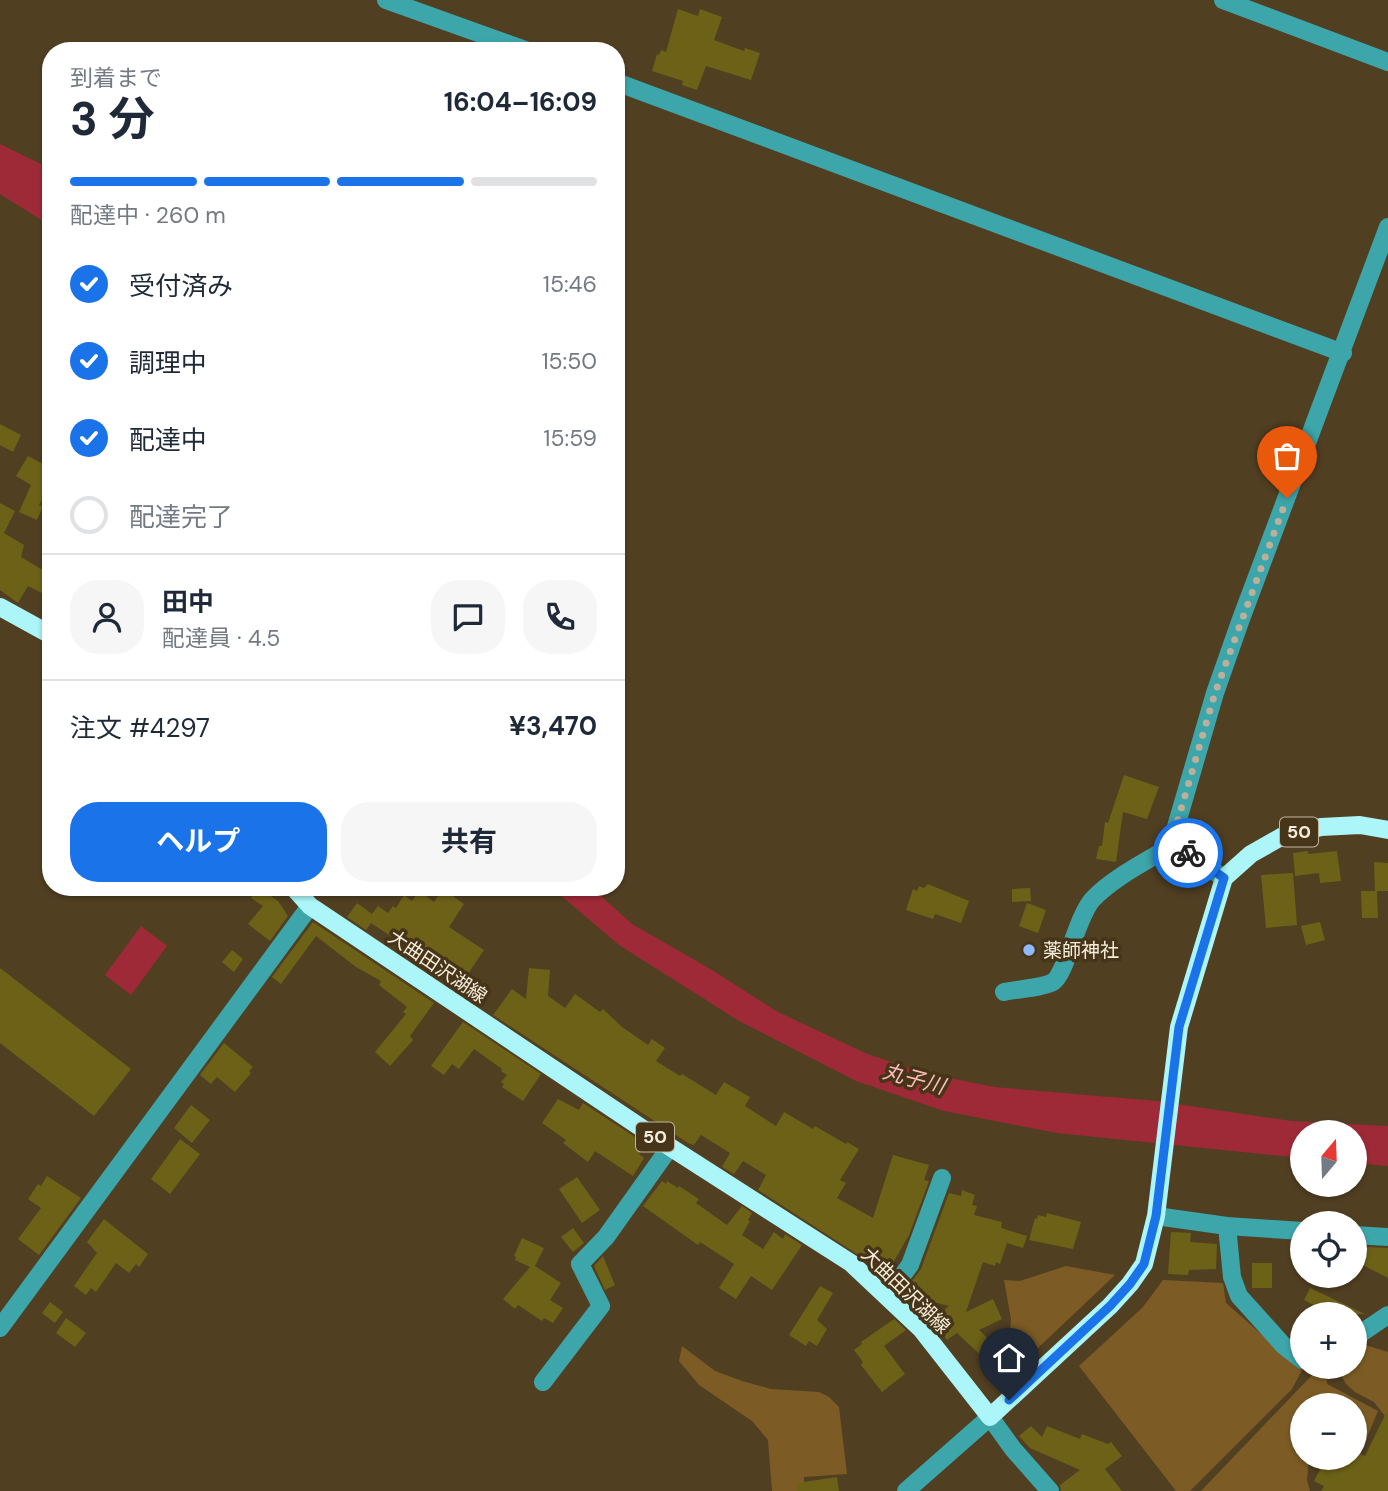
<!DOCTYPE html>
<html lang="ja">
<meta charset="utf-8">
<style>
body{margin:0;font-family:"DM Sans","Noto Sans JP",sans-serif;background:#f6f6f7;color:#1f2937;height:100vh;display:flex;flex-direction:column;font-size:26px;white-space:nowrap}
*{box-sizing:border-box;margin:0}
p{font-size:23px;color:#747a83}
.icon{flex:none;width:38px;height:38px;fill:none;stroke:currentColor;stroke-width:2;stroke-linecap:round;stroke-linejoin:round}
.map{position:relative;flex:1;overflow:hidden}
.side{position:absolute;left:42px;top:42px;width:583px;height:854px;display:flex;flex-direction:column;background:#fff;border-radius:28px;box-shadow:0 2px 5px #0004}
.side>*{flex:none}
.needle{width:46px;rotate:19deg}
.buttons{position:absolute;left:1290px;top:1120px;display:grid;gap:14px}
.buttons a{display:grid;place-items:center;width:77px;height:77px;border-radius:50%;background:#fff;box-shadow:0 2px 5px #0004;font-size:35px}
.pin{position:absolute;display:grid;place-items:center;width:60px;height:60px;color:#fff;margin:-72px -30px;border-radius:50% 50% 50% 0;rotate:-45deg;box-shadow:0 0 7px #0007}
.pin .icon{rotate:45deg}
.courier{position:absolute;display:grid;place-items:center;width:70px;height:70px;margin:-35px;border:5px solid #1a73e8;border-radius:50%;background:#fff;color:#222;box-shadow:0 2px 9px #0007}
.summary em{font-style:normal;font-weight:700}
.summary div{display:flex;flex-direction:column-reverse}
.summary{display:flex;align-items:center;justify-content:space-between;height:119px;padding:0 28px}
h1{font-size:46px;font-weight:700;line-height:52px}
.bar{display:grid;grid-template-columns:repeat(4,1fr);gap:10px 7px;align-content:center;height:84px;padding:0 28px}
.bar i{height:9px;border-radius:5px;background:#e0e1e3}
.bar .active{background:#1a73e8}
.bar p{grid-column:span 4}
.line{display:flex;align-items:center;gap:18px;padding:0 28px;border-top:2px solid #e0e1e3}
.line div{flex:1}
.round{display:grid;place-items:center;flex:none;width:74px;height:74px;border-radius:28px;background:#f6f6f7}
ol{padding:0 28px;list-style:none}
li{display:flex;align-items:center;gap:21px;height:77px}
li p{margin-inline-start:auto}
li .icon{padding:7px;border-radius:50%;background:#1a73e8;color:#fff;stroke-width:4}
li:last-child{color:#747a83}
li i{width:38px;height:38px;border:4px solid #e0e1e3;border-radius:50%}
.cta{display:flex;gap:14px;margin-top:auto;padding:14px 28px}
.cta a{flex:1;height:80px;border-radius:28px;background:#1a73e8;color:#fff;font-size:28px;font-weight:700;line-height:80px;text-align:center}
.cta a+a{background:#f6f6f7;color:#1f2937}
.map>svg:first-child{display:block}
.green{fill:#7c5c24}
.water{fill:#9f2a37}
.building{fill:#6d6117}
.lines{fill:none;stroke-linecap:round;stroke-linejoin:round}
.minor{stroke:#3ca6ab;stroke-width:18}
.major{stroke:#acf5f8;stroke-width:18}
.done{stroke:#bdb09b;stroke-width:7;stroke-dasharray:0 12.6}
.route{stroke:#1a73e8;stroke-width:9}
.poi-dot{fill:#8eb9fc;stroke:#463518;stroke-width:2.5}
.labels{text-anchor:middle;stroke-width:7;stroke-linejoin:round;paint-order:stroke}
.shield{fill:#463518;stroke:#c2b6a1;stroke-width:2}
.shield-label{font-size:18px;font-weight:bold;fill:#f7eddc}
.poi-label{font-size:19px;fill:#f7eddc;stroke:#463518;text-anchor:start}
.street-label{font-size:19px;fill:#f7eddc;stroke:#463518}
.water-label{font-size:21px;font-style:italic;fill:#fcbdbd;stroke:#463518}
</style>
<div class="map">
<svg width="1388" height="1491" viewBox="0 0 1388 1491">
<rect width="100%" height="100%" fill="#513f22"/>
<path class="green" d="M 1066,1266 L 1115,1275 L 1018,1367 L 1012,1364 L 1009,1347 L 1011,1319 L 1004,1280 L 1020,1281 Z
M 1163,1280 L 1223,1283 L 1226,1303 L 1302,1370 L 1292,1389 L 1190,1491 L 1176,1491 L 1079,1366 L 1143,1307 Z
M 1362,1344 L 1388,1352 L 1388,1420 L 1374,1402 L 1355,1392 L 1346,1384 L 1337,1367 L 1354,1367 L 1355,1347 Z
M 682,1346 L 715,1371 L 742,1381 L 771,1389 L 819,1392 L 829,1397 L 839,1407 L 847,1474 L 804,1477 L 804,1491 L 772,1491 L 768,1440 L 752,1421 L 699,1385 L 679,1361 Z
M 1313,1374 L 1327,1380 L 1327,1384 L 1378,1411 L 1363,1447 L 1355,1443 L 1354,1405 L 1302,1405 L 1302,1458 L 1309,1458 L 1307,1480 L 1310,1491 L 1201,1491 Z"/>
<path class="water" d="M 0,144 L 51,169 L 51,226 L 0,194 Z
M 551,887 L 591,887 L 632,924 L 712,970 L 776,1011 L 867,1054 L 925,1073 L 994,1087 L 1157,1101 L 1291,1121 L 1388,1126 L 1388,1166 L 1355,1163 L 1354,1132 L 1302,1132 L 1302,1158 L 1057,1133 L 944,1111 L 856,1081 L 739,1021 L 619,945 Z
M 141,926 L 167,946 L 131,995 L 105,975 Z"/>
<path class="building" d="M 678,9 L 698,16 L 700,9 L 722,17 L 714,40 L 744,51 L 745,48 L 760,53 L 751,80 L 706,66 L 697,90 L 682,85 L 683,81 L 652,71 L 657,54 L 659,55 L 661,50 L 666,52 Z
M 0,424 L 21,435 L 13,452 L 0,445 Z
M 28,456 L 51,468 L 51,485 L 39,505 L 43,506 L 37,520 L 19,512 L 31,485 L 16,476 Z
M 0,503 L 15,511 L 4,533 L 24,545 L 21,557 L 51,575 L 42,593 L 28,586 L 18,603 L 0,590 Z
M 1124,775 L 1159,787 L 1147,819 L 1123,812 L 1116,862 L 1096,859 L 1099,846 L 1102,846 L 1105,822 L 1108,823 Z
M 1308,851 L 1308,854 L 1337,851 L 1341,881 L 1320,883 L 1319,873 L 1295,876 L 1293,853 Z
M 1374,862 L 1388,863 L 1388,891 L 1377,891 L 1378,918 L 1362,918 L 1361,891 L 1375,891 Z
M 1293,873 L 1297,925 L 1266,928 L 1261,875 Z
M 928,884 L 969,901 L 961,923 L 935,914 L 933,919 L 906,910 L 913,889 L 917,891 L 919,886 L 924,888 Z
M 258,887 L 278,901 L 288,916 L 270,941 L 248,924 L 263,906 L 251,898 Z
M 1030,888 L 1031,901 L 1012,902 L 1012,889 Z
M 443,889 L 464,904 L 449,927 L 484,950 L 465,978 L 420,946 L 416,953 L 371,923 L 366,930 L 347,917 L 357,903 L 372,914 L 378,906 L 388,913 L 393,906 L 396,908 L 404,895 L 412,901 L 419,891 L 434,902 Z
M 1027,903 L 1046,910 L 1038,933 L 1019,926 Z
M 313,922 L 434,1003 L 410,1036 L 413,1040 L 390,1066 L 375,1052 L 406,1014 L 403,1012 L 407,1007 L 379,985 L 381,981 L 356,967 L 316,936 L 281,984 L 272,977 Z
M 1320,922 L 1325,940 L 1306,945 L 1301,926 Z
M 232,950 L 243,959 L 234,972 L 222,962 Z
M 0,968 L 131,1069 L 94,1116 L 0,1043 Z
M 529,968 L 550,970 L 548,996 L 565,1008 L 575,994 L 600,1012 L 603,1009 L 622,1027 L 648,1045 L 652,1039 L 665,1048 L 656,1061 L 680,1076 L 682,1074 L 716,1095 L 724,1082 L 750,1097 L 745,1106 L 776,1126 L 784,1112 L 813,1129 L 815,1126 L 846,1144 L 847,1142 L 859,1149 L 840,1180 L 846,1183 L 837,1198 L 873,1218 L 893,1155 L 929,1165 L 924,1180 L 929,1181 L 909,1235 L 885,1277 L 857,1254 L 758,1190 L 766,1175 L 743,1161 L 734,1174 L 722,1167 L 730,1153 L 701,1135 L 694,1145 L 688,1143 L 493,1015 L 512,989 L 526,999 Z
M 463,1022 L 541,1074 L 523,1101 L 502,1087 L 504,1084 L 501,1082 L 507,1075 L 501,1071 L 502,1069 L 474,1049 L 459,1069 L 452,1064 L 444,1075 L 431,1066 Z
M 224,1043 L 253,1067 L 249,1071 L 251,1073 L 235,1092 L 217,1077 L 211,1084 L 200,1075 Z
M 558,1099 L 579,1110 L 583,1103 L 641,1141 L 637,1147 L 642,1150 L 639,1154 L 644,1158 L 633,1176 L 595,1151 L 588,1162 L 563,1143 L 566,1140 L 542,1123 Z
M 191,1105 L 210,1120 L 192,1143 L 174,1128 Z
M 180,1139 L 200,1154 L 170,1194 L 151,1179 Z
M 47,1176 L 81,1198 L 39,1255 L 18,1239 L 41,1208 L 28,1199 L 38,1184 L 41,1186 Z
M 577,1177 L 600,1210 L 582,1223 L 559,1189 Z
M 662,1181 L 666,1184 L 667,1181 L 678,1188 L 679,1186 L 699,1199 L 696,1203 L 727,1225 L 742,1206 L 752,1213 L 748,1220 L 750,1221 L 742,1235 L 763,1249 L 774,1232 L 783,1239 L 785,1234 L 802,1245 L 772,1290 L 751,1276 L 736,1299 L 719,1288 L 734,1264 L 700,1242 L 698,1245 L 643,1206 Z
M 962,1190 L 975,1195 L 972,1205 L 977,1206 L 974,1215 L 1002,1222 L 1001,1227 L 1004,1229 L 1027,1236 L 1023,1248 L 1007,1243 L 1000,1264 L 996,1262 L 995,1266 L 983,1262 L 966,1312 L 993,1299 L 1002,1319 L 979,1330 L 1002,1352 L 990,1364 L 957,1333 L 947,1340 L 932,1320 L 949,1306 L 922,1299 L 925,1297 L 909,1292 L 912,1281 L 921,1269 L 949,1193 L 961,1196 Z
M 1047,1213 L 1081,1222 L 1073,1249 L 1029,1240 L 1035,1218 L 1037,1219 L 1038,1215 L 1046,1217 Z
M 104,1219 L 148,1254 L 139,1267 L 136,1264 L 129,1273 L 116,1263 L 96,1292 L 91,1288 L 86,1295 L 74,1286 L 97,1253 L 87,1242 Z
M 573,1228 L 584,1243 L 573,1252 L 561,1237 Z
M 1171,1232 L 1191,1233 L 1190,1242 L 1217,1244 L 1216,1269 L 1189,1270 L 1188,1275 L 1168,1274 Z
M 522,1238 L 544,1248 L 535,1266 L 561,1283 L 550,1300 L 563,1308 L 553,1323 L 544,1318 L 542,1321 L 518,1305 L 515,1309 L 503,1299 L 530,1267 L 515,1260 L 516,1257 L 514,1256 Z
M 1367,1247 L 1388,1248 L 1388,1278 L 1359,1263 Z
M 603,1256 L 615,1285 L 605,1290 L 594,1266 Z
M 1252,1263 L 1272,1263 L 1272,1288 L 1252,1288 Z
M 820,1286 L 833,1293 L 817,1320 L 827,1329 L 817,1346 L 809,1341 L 806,1346 L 789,1335 Z
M 1310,1288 L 1365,1314 L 1315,1314 L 1318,1307 L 1304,1300 Z
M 50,1302 L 63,1312 L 55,1323 L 42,1313 Z
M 66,1318 L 86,1333 L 75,1347 L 56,1333 Z
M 894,1319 L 906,1330 L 884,1346 L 905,1374 L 882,1392 L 861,1365 L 863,1362 L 854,1350 L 862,1344 L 861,1342 Z
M 1388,1409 L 1388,1491 L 1321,1491 L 1324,1486 L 1314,1481 L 1326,1458 L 1354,1458 L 1354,1451 L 1365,1456 Z
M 1031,1426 L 1042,1437 L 1047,1426 L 1080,1439 L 1082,1434 L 1108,1444 L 1111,1442 L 1122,1456 L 1105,1469 L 1122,1491 L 1061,1491 L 1060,1485 L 1080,1470 L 1030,1448 L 1019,1436 Z
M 837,1477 L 839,1491 L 798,1491 L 797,1483 Z"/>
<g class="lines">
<path class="minor" d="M 386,0 L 528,51
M 1223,0 L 1388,62
M 616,82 L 1343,353
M 1224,878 C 1205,865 1180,854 1175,830 L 1215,693 L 1241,619 L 1388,227
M 1004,992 C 1017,989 1043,988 1053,982 C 1066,974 1076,919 1092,900 C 1113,877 1151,859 1178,842
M 1156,1216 L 1227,1226 L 1302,1231
M 1227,1226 L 1232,1277 L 1239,1296 L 1284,1346 L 1302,1360
M 1354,1235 L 1388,1237
M 887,1296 L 910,1265 L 942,1178
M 0,1328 L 310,906
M 1354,1338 L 1388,1315
M 543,1382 L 601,1306 L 580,1264 L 606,1237 L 670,1147
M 906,1491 L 990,1417 L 1013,1449 L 1050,1491"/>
<path class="major" d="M 0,607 L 51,635
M 293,887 L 310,906 L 670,1147 L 851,1263 L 921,1329 L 990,1417 L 1110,1306 L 1130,1284 L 1144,1264 L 1156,1216 L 1179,1027 L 1224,878 L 1251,854 L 1281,837 L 1321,827 L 1360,825 L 1388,830"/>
</g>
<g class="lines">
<path class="done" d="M 1188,853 L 1178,842 L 1175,830 L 1215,693 L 1287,498"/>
<path class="route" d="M 1009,1400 L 1110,1306 L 1130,1284 L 1144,1264 L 1156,1216 L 1179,1027 L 1224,878 L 1188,853"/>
</g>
<circle class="poi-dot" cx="1029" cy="950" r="7"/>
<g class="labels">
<g class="shield">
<rect x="1280" y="817.5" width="38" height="29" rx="5"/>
<rect x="636" y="1122.5" width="38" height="29" rx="5"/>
</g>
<g class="shield-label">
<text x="1299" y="838">50</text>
<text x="655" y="1143">50</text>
</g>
<g class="poi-label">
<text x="1043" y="957">薬師神社</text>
</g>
<g class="street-label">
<text transform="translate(438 966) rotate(34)" y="7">大曲田沢湖線</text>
<text transform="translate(906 1290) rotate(44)" y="7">大曲田沢湖線</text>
</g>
<g class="water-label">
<text transform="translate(914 1079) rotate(15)" y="7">丸子川</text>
</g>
</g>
</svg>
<div class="buttons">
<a><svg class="needle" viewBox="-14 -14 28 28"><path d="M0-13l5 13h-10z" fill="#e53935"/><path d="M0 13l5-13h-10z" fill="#747a83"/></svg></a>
<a><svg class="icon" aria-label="locate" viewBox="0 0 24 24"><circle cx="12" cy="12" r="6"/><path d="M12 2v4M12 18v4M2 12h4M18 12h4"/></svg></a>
<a>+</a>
<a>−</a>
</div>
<div class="pin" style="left:1287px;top:498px;background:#ea580c"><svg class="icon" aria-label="bag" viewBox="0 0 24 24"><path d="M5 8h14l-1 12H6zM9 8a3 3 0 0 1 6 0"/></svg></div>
<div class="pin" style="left:1009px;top:1400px;background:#1f2937"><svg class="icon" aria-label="home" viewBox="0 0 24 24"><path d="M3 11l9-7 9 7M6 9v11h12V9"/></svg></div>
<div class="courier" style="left:1188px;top:853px"><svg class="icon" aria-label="bike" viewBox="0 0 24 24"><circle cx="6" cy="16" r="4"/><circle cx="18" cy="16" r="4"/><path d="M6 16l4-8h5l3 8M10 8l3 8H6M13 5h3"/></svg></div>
<section class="side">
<div class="summary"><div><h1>3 分</h1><p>到着まで</p></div><em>16:04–16:09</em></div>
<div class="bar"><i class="active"></i><i class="active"></i><i class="active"></i><i></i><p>配達中 · 260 m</p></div>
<ol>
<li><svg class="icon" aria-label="check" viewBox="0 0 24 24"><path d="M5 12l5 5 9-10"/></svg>受付済み<p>15:46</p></li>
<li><svg class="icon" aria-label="check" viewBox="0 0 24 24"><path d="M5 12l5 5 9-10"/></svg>調理中<p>15:50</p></li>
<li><svg class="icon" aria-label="check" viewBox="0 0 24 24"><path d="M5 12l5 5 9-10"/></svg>配達中<p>15:59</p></li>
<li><i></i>配達完了</li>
</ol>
<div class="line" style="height:126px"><a class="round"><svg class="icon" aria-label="person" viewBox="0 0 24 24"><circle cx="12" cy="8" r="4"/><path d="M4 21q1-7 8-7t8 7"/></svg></a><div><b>田中</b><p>配達員 · 4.5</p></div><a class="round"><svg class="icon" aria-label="chat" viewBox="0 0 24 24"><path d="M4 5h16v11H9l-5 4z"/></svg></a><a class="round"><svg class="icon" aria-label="phone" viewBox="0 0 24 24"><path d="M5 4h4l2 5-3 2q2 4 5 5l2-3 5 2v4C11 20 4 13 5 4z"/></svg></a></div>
<div class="line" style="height:91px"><div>注文 #4297</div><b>¥3,470</b></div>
<div class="cta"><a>ヘルプ</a><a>共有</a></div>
</section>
</div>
